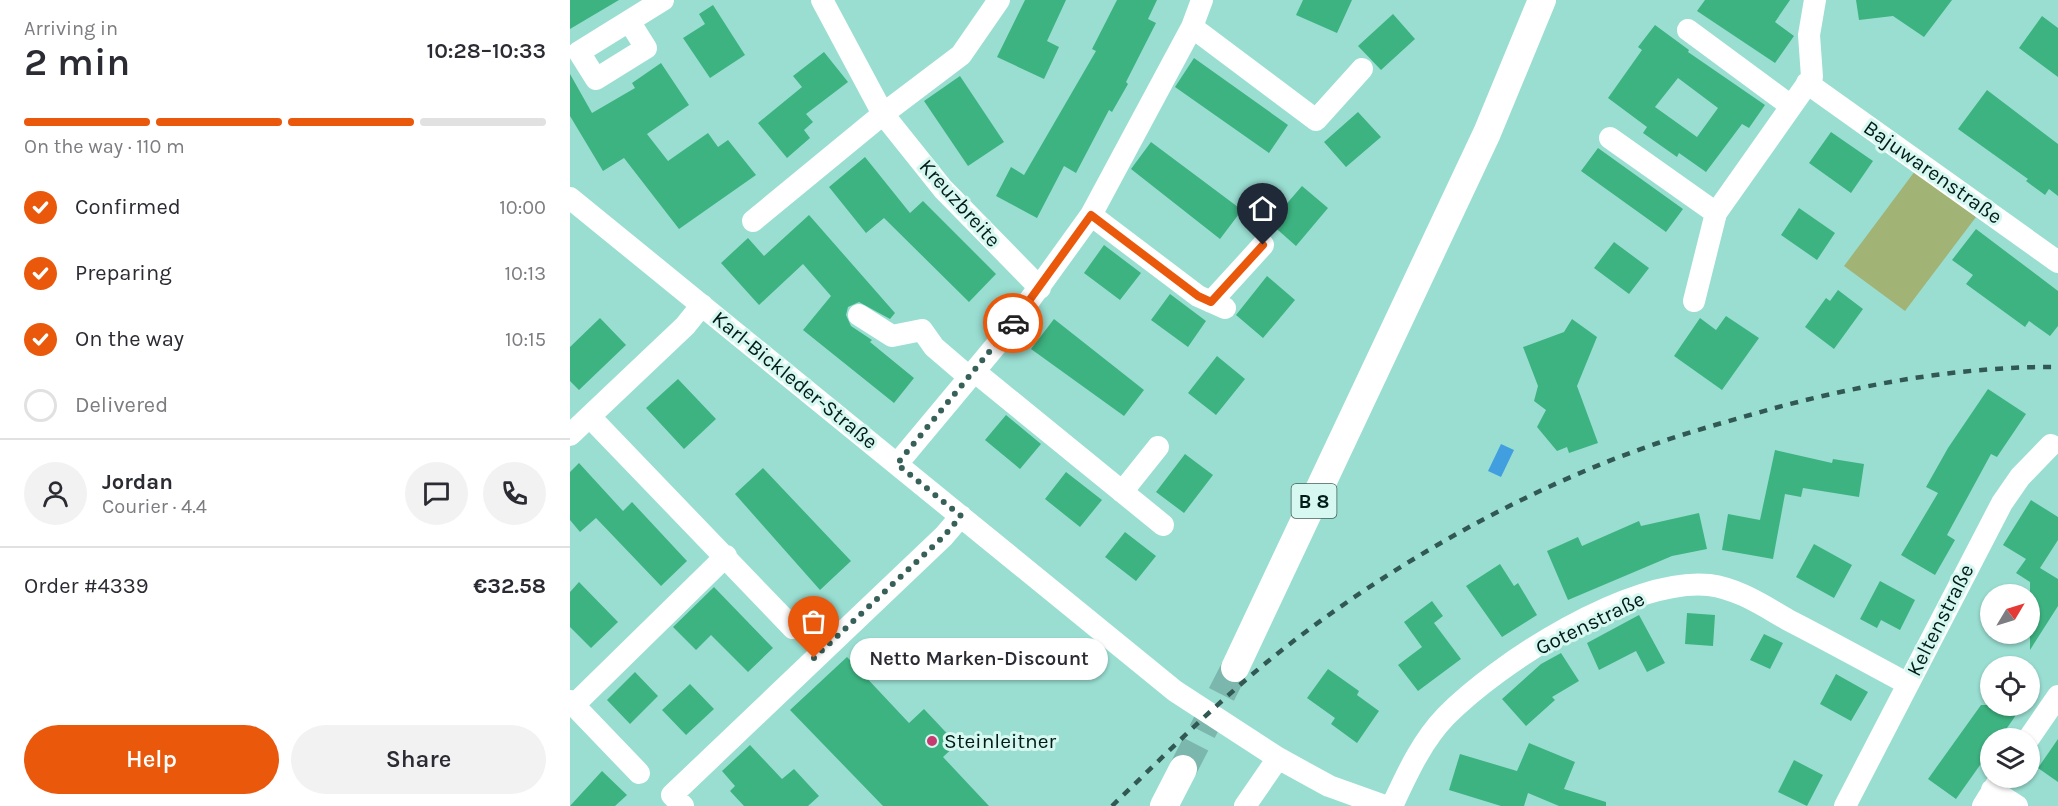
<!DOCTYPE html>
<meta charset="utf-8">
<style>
body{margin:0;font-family:Karla,sans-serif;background:#f2f2f3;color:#2b2b33;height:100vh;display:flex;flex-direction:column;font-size:22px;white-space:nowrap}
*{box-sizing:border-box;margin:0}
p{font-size:20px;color:#7c7c81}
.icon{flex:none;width:33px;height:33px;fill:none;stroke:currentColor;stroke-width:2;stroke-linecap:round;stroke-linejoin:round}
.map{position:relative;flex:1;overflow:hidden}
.details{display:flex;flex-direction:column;background:#fff;width:570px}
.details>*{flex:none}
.needle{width:39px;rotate:52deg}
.controls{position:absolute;left:1410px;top:584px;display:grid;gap:12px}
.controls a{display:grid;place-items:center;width:60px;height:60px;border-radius:50%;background:#fff;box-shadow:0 2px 4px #0004;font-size:30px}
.pin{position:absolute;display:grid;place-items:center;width:51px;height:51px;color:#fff;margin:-62px -26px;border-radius:50% 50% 50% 0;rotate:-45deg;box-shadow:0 0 6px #0007}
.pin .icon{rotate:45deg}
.courier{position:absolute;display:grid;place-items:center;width:60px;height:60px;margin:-30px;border:4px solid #ea580c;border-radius:50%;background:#fff;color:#222;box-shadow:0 2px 8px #0007}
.bubble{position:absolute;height:42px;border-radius:21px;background:#fff;box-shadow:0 2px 4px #0004;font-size:20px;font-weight:600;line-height:42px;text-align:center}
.overview em{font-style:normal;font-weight:600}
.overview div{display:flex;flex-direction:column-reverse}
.overview{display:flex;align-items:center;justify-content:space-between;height:102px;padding:0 24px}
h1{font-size:39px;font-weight:600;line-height:45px}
.bar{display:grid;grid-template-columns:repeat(4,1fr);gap:9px 6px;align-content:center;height:72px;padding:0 24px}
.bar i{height:8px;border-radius:4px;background:#e1e1e2}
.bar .on{background:#ea580c}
.bar p{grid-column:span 4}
.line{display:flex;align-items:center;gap:15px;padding:0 24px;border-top:2px solid #e1e1e2}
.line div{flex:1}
.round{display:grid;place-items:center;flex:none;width:63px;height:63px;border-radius:32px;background:#f2f2f3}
ol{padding:0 24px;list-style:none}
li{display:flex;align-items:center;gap:18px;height:66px}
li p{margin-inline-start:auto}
li .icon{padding:6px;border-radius:50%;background:#ea580c;color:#fff;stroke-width:4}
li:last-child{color:#7c7c81}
li i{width:33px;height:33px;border:3px solid #e1e1e2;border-radius:50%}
.action{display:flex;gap:12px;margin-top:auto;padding:12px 24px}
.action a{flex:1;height:69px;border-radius:36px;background:#ea580c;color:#fff;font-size:24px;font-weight:600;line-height:69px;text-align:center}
.action a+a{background:#f2f2f3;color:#2b2b33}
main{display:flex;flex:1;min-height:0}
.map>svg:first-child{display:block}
.green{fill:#a2b376}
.water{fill:#419fdf}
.building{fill:#3db381;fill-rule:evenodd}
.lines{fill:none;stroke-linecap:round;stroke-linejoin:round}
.major-tunnel{stroke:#7bb7ad;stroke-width:28;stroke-dasharray:28 14;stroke-linecap:butt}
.minor{stroke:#fff;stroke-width:22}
.major{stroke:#fff;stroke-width:28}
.rail{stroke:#315852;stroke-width:4.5;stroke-dasharray:8 8;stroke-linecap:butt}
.done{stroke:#376059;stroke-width:6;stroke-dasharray:0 10.8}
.route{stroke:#ea580c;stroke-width:8}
.poi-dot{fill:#c63b70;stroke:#d6f8f1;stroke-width:2}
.labels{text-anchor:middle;stroke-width:6;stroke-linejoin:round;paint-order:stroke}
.shield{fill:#d6f8f1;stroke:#415e59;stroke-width:1.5}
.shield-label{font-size:20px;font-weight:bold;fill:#011c18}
.street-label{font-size:21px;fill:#011c18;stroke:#d6f8f1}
.poi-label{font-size:21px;fill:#011c18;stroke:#d6f8f1;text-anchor:start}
</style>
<main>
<section class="details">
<div class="overview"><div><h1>2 min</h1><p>Arriving in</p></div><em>10:28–10:33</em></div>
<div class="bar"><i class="on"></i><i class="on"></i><i class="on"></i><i></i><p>On the way · 110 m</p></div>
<ol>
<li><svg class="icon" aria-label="check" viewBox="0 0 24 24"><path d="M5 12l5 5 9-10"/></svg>Confirmed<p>10:00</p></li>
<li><svg class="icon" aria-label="check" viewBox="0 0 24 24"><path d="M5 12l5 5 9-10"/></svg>Preparing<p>10:13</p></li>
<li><svg class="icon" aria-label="check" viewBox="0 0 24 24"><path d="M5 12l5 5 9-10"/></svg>On the way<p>10:15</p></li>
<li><i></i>Delivered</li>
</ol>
<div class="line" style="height:108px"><a class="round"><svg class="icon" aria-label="person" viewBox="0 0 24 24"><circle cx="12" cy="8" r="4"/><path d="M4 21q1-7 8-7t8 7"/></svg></a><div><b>Jordan</b><p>Courier · 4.4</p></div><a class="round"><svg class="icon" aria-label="chat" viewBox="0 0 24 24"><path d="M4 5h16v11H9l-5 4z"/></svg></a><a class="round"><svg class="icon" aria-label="phone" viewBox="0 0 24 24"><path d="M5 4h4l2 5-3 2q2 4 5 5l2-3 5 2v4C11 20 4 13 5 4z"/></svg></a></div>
<div class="line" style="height:78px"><div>Order #4339</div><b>€32.58</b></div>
<div class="action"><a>Help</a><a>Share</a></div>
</section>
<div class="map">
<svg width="1488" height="806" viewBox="0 0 1488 806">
<rect width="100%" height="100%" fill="#9aded2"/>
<path class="green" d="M 1345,171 L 1406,217 L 1335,311 L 1274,266 Z"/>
<path class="water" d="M 931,444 L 944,450 L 931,477 L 918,471 Z"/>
<path class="building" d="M 0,0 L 49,0 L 0,29 Z
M 455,0 L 496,0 L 477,41 L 489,47 L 474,79 L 427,57 Z
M 547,0 L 587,0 L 578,19 L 586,23 L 556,82 L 558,84 L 542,112 L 539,110 L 506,173 L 494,166 L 467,218 L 426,196 L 441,167 L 454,175 L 526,51 L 522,49 Z
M 733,0 L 782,0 L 767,33 L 726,15 Z
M 1135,0 L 1220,0 L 1205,22 L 1224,36 L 1205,63 L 1127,11 Z
M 1286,0 L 1382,0 L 1354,37 L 1323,16 L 1289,20 Z
M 143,5 L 175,55 L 140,78 L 113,38 L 135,24 L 129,14 Z
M 823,14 L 845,39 L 811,70 L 788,46 Z
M 1472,16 L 1488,28 L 1488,77 L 1449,48 Z
M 1085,25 L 1119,50 L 1118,52 L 1195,105 L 1179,128 L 1172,124 L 1136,172 L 1109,153 L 1107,157 L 1073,133 L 1077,127 L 1038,98 L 1072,50 L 1068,47 ZM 1108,78 L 1148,108 L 1127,137 L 1085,107 Z
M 254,52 L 278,82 L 236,114 L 243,122 L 234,130 L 240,138 L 217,158 L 188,123 L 232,87 L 223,76 Z
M 624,58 L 718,125 L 699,153 L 605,87 Z
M 91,63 L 119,105 L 77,134 L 98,161 L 138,133 L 148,147 L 158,140 L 186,175 L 109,229 L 54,158 L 33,171 L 0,116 L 0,74 L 22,113 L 65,88 L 62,83 Z
M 390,76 L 434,142 L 398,166 L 354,101 Z
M 1417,90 L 1488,144 L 1488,196 L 1479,189 L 1475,195 L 1456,181 L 1458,179 L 1388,129 Z
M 788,112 L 811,137 L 776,167 L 754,142 Z
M 1261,132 L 1303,161 L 1281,193 L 1239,163 Z
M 581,142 L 672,210 L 650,239 L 561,169 Z
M 1028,148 L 1113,209 L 1096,232 L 1011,171 Z
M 295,157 L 340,213 L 353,201 L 426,274 L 399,302 L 314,218 L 296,233 L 259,187 Z
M 732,186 L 758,208 L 726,246 L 700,223 Z
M 1229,208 L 1265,233 L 1247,260 L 1211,235 Z
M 239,215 L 325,313 L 320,319 L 289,302 L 278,307 L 276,315 L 281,326 L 302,340 L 300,342 L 344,378 L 324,403 L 233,330 L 261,296 L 233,264 L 189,305 L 151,263 L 178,238 L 194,256 Z
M 1406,229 L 1488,291 L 1488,326 L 1480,336 L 1459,321 L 1455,327 L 1396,284 L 1403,275 L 1382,260 Z
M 1044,242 L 1079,268 L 1059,294 L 1024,268 Z
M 534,245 L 571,273 L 550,300 L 514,273 Z
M 697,276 L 725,300 L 693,338 L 666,315 Z
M 1268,290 L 1293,309 L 1264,349 L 1235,327 L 1256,298 L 1260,301 Z
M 600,294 L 636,321 L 618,347 L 581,320 Z
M 1156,316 L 1189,338 L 1152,390 L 1104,356 L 1130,318 L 1146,330 Z
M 30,318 L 56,345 L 9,390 L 0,381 L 0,347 Z
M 484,319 L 574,390 L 554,416 L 461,349 Z
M 1002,319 L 1027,337 L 1007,386 L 1028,443 L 999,453 L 997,447 L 987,451 L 967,427 L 976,410 L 964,401 L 968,386 L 953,347 L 994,332 Z
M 647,356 L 675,379 L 646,415 L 618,393 Z
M 108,379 L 146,419 L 114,449 L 76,408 Z
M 1418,389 L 1456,414 L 1427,457 L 1421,454 L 1377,535 L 1385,540 L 1365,575 L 1331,555 L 1368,493 L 1356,487 L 1378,448 Z
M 436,415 L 471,444 L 450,469 L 415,440 Z
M 1205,450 L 1262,463 L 1263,459 L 1294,464 L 1289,497 L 1233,488 L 1231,497 L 1215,494 L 1203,559 L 1152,550 L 1158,514 L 1190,520 Z
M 615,454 L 643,475 L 614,513 L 586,492 Z
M 9,463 L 53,511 L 62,502 L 117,561 L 91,586 L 26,518 L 10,532 L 0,520 L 0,472 Z
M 193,468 L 281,561 L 250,590 L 165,494 Z
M 496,472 L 532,500 L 510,527 L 475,499 Z
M 1461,500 L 1488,517 L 1488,540 L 1470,568 L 1488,579 L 1488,606 L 1460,650 L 1460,582 L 1446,573 L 1456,559 L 1433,545 Z
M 1129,513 L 1137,549 L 1102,556 L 998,600 L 977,551 L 1008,537 L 1012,546 L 1069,521 L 1071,526 Z
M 555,532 L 586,556 L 566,581 L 535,557 Z
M 1244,544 L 1282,565 L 1264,598 L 1226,577 Z
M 930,564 L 944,586 L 948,583 L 967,615 L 932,637 L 896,586 Z
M 1310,581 L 1345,600 L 1330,630 L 1311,620 L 1307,628 L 1290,619 Z
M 9,582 L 48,622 L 21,648 L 0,627 L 0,592 Z
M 144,587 L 203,648 L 178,672 L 141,635 L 126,650 L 103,627 Z
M 862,601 L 873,616 L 864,623 L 891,659 L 848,691 L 828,665 L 852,647 L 834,622 Z
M 1117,613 L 1145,615 L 1143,646 L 1115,644 Z
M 1069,615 L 1095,663 L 1077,672 L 1066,651 L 1029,670 L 1017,643 Z
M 1194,634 L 1213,643 L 1200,669 L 1180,660 Z
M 991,653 L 1009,681 L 982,697 L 985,700 L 956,726 L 932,699 L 971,664 Z
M 277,657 L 339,723 L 354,709 L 387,744 L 373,757 L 419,806 L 313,806 L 220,710 Z
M 758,669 L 789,691 L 787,695 L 809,711 L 787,743 L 761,724 L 765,718 L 737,698 Z
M 65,672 L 88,696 L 60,724 L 37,700 Z
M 1266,674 L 1298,692 L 1281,721 L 1250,704 Z
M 120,684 L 144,709 L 116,735 L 92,710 Z
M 1411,705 L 1453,705 L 1430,738 L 1420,738 L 1420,751 L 1386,799 L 1358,779 Z
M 1488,739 L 1488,782 L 1468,768 Z
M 959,743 L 1005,762 L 994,789 L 1036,802 L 1036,806 L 989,806 L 958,793 L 954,806 L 931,806 L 879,790 L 890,754 L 947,771 Z
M 180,745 L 212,779 L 224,769 L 249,796 L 238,806 L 174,806 L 160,791 L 165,786 L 152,771 Z
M 1224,760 L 1253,775 L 1237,806 L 1208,792 Z
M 32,771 L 57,795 L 45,806 L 0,806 Z"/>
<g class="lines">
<path class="major-tunnel" d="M 613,769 L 665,668"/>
<path class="minor" d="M 252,0 L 313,114 L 373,189 L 470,288
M 59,21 L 76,48 L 26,79 L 9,52 L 93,0
M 622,27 L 746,120 L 792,69
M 1118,30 L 1221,106
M 1237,83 L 1488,262
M 1040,138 L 1146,213
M 0,198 L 605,691 L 708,758 L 759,786 L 815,806
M 521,215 L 628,296 L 655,308
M 183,221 L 313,114 L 391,55 L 429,0
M 1124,301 L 1146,213 L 1242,77 L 1239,35 L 1245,0
M 641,302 L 693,245
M 289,315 L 322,336 L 352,330 L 364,347 L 399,377
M 404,371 L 593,525
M 20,417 L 223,628
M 0,435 L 115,326 L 132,305
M 327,464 L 433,337 L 521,215 L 622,27 L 632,0
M 552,492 L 588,447
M 0,701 L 69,773
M 4,705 L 156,556
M 1459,738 L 1488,696
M 1422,790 L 1447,806
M 113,806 L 102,795 L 374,536 L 391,516
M 675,806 L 708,758
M 822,806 C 837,774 851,742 876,716 C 928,663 1061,577 1139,585 C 1170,589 1195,607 1222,622 C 1261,642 1299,663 1338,684
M 1275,806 L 1432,503 L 1450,477 L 1481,445
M 1413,806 L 1431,777"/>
<path class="major" d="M 665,668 L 917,133 L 972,0
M 594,806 L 613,769"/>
<path class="rail" d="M 542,806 C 597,753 652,697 712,650 C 820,565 958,487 1088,443 C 1125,430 1163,420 1201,409 C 1294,384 1391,366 1488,367"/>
</g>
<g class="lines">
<path class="done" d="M 244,658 L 374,536 L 391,516 L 327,464 L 443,323"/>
<path class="route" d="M 443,323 L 521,215 L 628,296 L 641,302 L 693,245"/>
</g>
<circle class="poi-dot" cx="362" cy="741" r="6"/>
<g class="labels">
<rect class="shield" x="721.5" y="484" width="45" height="34" rx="4.5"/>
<g class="shield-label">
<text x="744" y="508">B 8</text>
</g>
<g class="street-label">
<text transform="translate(1363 172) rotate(35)" y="7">Bajuwarenstraße</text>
<text transform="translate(390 203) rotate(48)" y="7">Kreuzbreite</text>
<text transform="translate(225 380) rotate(39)" y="7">Karl-Bickleder-Straße</text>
<text transform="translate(1370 620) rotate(-63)" y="7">Keltenstraße</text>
<text transform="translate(1020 623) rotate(-26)" y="7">Gotenstraße</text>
</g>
<g class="poi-label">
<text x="374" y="748">Steinleitner</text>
</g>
</g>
</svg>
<div class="controls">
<a><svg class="needle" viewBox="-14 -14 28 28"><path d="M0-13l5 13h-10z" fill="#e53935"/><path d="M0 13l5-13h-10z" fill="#7c7c81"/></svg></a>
<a><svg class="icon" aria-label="locate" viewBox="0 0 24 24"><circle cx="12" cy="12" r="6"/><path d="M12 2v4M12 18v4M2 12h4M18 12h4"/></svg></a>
<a><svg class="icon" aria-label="layers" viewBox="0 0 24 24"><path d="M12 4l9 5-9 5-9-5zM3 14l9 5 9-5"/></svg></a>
</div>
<div class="pin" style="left:244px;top:658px;background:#ea580c"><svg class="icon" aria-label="bag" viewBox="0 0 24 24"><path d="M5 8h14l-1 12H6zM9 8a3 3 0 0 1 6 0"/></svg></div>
<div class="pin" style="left:693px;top:245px;background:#1f2937"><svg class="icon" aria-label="home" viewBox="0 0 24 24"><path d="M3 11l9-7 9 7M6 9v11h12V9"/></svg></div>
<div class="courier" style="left:443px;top:323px"><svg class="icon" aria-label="car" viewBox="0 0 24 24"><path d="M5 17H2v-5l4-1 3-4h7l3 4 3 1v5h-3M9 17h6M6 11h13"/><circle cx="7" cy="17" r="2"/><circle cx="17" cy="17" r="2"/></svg></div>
<div class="bubble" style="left:280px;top:638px;width:258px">Netto Marken-Discount</div>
</div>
</main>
